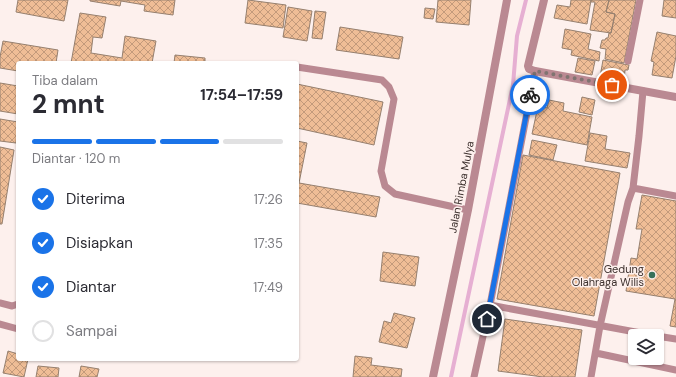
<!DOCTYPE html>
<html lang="id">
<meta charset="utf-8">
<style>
body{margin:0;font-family:"DM Sans",sans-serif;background:#f2f2f3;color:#2b2b33;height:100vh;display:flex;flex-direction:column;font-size:15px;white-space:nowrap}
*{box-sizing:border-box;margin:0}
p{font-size:13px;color:#7c7c81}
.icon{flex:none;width:22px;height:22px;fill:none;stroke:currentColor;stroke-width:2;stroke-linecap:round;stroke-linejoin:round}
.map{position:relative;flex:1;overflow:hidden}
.drawer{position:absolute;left:16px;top:61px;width:283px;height:300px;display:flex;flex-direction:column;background:#fff;border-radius:4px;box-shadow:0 1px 3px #0004}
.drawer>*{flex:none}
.fabs{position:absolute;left:628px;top:329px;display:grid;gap:8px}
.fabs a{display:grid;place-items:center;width:36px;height:36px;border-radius:4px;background:#fff;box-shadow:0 1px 3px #0004;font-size:20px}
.pin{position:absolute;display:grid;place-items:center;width:34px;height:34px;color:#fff;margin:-17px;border:2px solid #fff;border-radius:50%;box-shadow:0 1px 4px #0007}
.courier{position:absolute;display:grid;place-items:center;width:40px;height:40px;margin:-20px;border:3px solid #1a73e8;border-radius:50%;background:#fff;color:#222;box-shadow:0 1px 5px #0007}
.headline em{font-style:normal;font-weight:700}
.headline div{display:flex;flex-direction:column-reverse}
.headline{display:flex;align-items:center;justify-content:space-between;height:68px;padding:0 16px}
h1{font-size:26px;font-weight:700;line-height:30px}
.bar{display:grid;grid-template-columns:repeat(4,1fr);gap:6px 4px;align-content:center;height:48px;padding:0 16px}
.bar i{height:5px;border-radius:3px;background:#e1e1e2}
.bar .current{background:#1a73e8}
.bar p{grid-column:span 4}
ol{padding:0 16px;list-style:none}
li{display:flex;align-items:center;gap:12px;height:44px}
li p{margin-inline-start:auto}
li .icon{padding:4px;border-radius:50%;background:#1a73e8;color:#fff;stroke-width:4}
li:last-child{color:#7c7c81}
li i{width:22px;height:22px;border:2px solid #e1e1e2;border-radius:50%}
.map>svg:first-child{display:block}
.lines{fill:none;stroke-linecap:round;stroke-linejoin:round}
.stream{stroke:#e6afd2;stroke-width:4}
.building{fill:url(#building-cross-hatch);stroke:#96806f}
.service{stroke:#ba8992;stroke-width:7}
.tertiary{stroke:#ba8992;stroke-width:8}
.done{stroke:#807471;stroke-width:4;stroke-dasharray:0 7.2}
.route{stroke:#1a73e8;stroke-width:5}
.poi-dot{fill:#37715a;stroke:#fdf0ed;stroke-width:1.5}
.labels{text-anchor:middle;stroke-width:3;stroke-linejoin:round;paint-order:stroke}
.street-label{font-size:11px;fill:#3d312e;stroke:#fdf0ed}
.poi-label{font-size:11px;fill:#3d312e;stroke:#fdf0ed;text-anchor:end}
</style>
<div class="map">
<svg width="676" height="377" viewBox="0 0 676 377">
<defs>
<pattern id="building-cross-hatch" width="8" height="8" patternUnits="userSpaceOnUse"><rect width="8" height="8" fill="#efbd96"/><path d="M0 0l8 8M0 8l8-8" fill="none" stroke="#c39a7b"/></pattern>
</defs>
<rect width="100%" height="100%" fill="#fdf0ed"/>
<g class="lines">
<path class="stream" d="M 451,377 L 513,85 L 517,36 L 526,0"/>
</g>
<path class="building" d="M 18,0 L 68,0 L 64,21 L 16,12 Z
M 90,0 L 175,0 L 173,15 L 144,11 L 145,5 L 121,1 L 120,6 L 90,1 Z
M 248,0 L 286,5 L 283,28 L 245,23 Z
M 438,0 L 471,0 L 469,25 L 436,22 Z
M 571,0 L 591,0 L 587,24 L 554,18 L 557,5 L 570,7 Z
M 591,0 L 609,0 L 606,12 L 615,14 L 611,33 L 590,30 L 595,2 L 591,2 Z
M 609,0 L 636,0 L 624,63 L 605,59 L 606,49 L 600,48 L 602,40 L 605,40 L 606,38 L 608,38 L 609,33 L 611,33 L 615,14 L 606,12 Z
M 664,0 L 676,0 L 676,18 L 662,16 Z
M 288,7 L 312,11 L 307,41 L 283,37 Z
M 425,8 L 435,9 L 433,19 L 424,18 Z
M 315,11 L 326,12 L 322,39 L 312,38 Z
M 80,13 L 106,17 L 102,38 L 93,37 L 91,53 L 122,58 L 125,36 L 156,41 L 152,63 L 71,63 Z
M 340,27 L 403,37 L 399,59 L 336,50 Z
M 565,29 L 591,34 L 588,49 L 600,52 L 599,61 L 571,55 L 572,50 L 562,48 Z
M 657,32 L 676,36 L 676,56 L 672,78 L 652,75 L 654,62 L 651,61 Z
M 3,41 L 58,50 L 56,63 L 18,63 L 18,71 L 0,68 L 0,57 Z
M 175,55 L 205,58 L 205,63 L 174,63 Z
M 578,58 L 595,61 L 592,75 L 575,72 Z
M 603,60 L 629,65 L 628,70 L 625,70 L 624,81 L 600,77 Z
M 0,83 L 18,86 L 18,114 L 0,111 Z
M 297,84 L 383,102 L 374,145 L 297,128 Z
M 582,97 L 595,100 L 592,115 L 579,112 Z
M 549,100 L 564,103 L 563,111 L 592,117 L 587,145 L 532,134 L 538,106 L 547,108 Z
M 0,119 L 18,122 L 16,143 L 0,141 Z
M 590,133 L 607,136 L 605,149 L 630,153 L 627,168 L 585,161 Z
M 532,140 L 557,145 L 553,160 L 529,155 Z
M 297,141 L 307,143 L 299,183 L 380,197 L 376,217 L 297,203 Z
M 0,147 L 14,150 L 2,224 L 0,224 Z
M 523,155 L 620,173 L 594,316 L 497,299 Z
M 642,195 L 676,201 L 676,327 L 670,326 L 675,299 L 626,291 L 631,258 L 637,259 L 642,229 L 636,229 Z
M 383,252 L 419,257 L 415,286 L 380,281 Z
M 394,313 L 415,318 L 407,348 L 379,342 L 384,321 L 391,323 Z
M 505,319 L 582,330 L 575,377 L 543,377 L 498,371 Z
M 8,351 L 18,354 L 18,359 L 28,359 L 24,377 L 3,373 Z
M 355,356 L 372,358 L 371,365 L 402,369 L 401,377 L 353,377 Z
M 38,366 L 59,368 L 58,377 L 36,377 Z
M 81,366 L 99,369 L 97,377 L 79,377 Z"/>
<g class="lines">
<path class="service" d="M 628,61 L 640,0
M 297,67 L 382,80 L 389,87 L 394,99 L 381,171 L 385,186 L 395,194 L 468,210
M 643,91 L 639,136 L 633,188 L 676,196
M 0,303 L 12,306 L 18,304
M 490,305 L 657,336
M 0,324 L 18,329
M 657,336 L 676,339
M 596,353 L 676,370
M 474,377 L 490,305 L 535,71
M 591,377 L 600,326 L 628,202 L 633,188"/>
<path class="tertiary" d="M 544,0 L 528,66 L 529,69 L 535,71 L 676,97
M 433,377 L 468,210 L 507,0"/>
</g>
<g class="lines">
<path class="done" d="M 530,95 L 535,71 L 612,85"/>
<path class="route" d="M 487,319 L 530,95"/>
</g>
<circle class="poi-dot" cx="652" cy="275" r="4"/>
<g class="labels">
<g class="street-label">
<text transform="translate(461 187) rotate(-79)" y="4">Jalan Rimba Mulya</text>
</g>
<g class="poi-label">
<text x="644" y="273">Gedung<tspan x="644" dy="13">Olahraga Wilis</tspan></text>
</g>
</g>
</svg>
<div class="fabs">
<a><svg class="icon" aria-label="layers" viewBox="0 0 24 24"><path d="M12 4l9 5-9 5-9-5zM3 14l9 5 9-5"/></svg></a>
</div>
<div class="pin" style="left:612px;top:85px;background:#ea580c"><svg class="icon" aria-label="bag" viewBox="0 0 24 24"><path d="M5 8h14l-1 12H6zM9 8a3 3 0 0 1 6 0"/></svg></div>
<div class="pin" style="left:487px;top:319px;background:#1f2937"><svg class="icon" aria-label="home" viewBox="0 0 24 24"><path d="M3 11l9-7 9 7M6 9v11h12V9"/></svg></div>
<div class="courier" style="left:530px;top:95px"><svg class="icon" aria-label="bike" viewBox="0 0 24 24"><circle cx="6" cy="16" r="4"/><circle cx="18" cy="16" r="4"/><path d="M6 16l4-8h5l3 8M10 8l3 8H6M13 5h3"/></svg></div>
<section class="drawer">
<div class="headline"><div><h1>2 mnt</h1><p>Tiba dalam</p></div><em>17:54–17:59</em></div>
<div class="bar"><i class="current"></i><i class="current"></i><i class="current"></i><i></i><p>Diantar · 120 m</p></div>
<ol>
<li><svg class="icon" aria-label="check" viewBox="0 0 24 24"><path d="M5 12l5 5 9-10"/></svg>Diterima<p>17:26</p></li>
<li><svg class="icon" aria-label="check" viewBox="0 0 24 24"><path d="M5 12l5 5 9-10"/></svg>Disiapkan<p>17:35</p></li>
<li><svg class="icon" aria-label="check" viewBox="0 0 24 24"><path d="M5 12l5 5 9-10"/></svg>Diantar<p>17:49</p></li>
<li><i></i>Sampai</li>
</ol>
</section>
</div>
